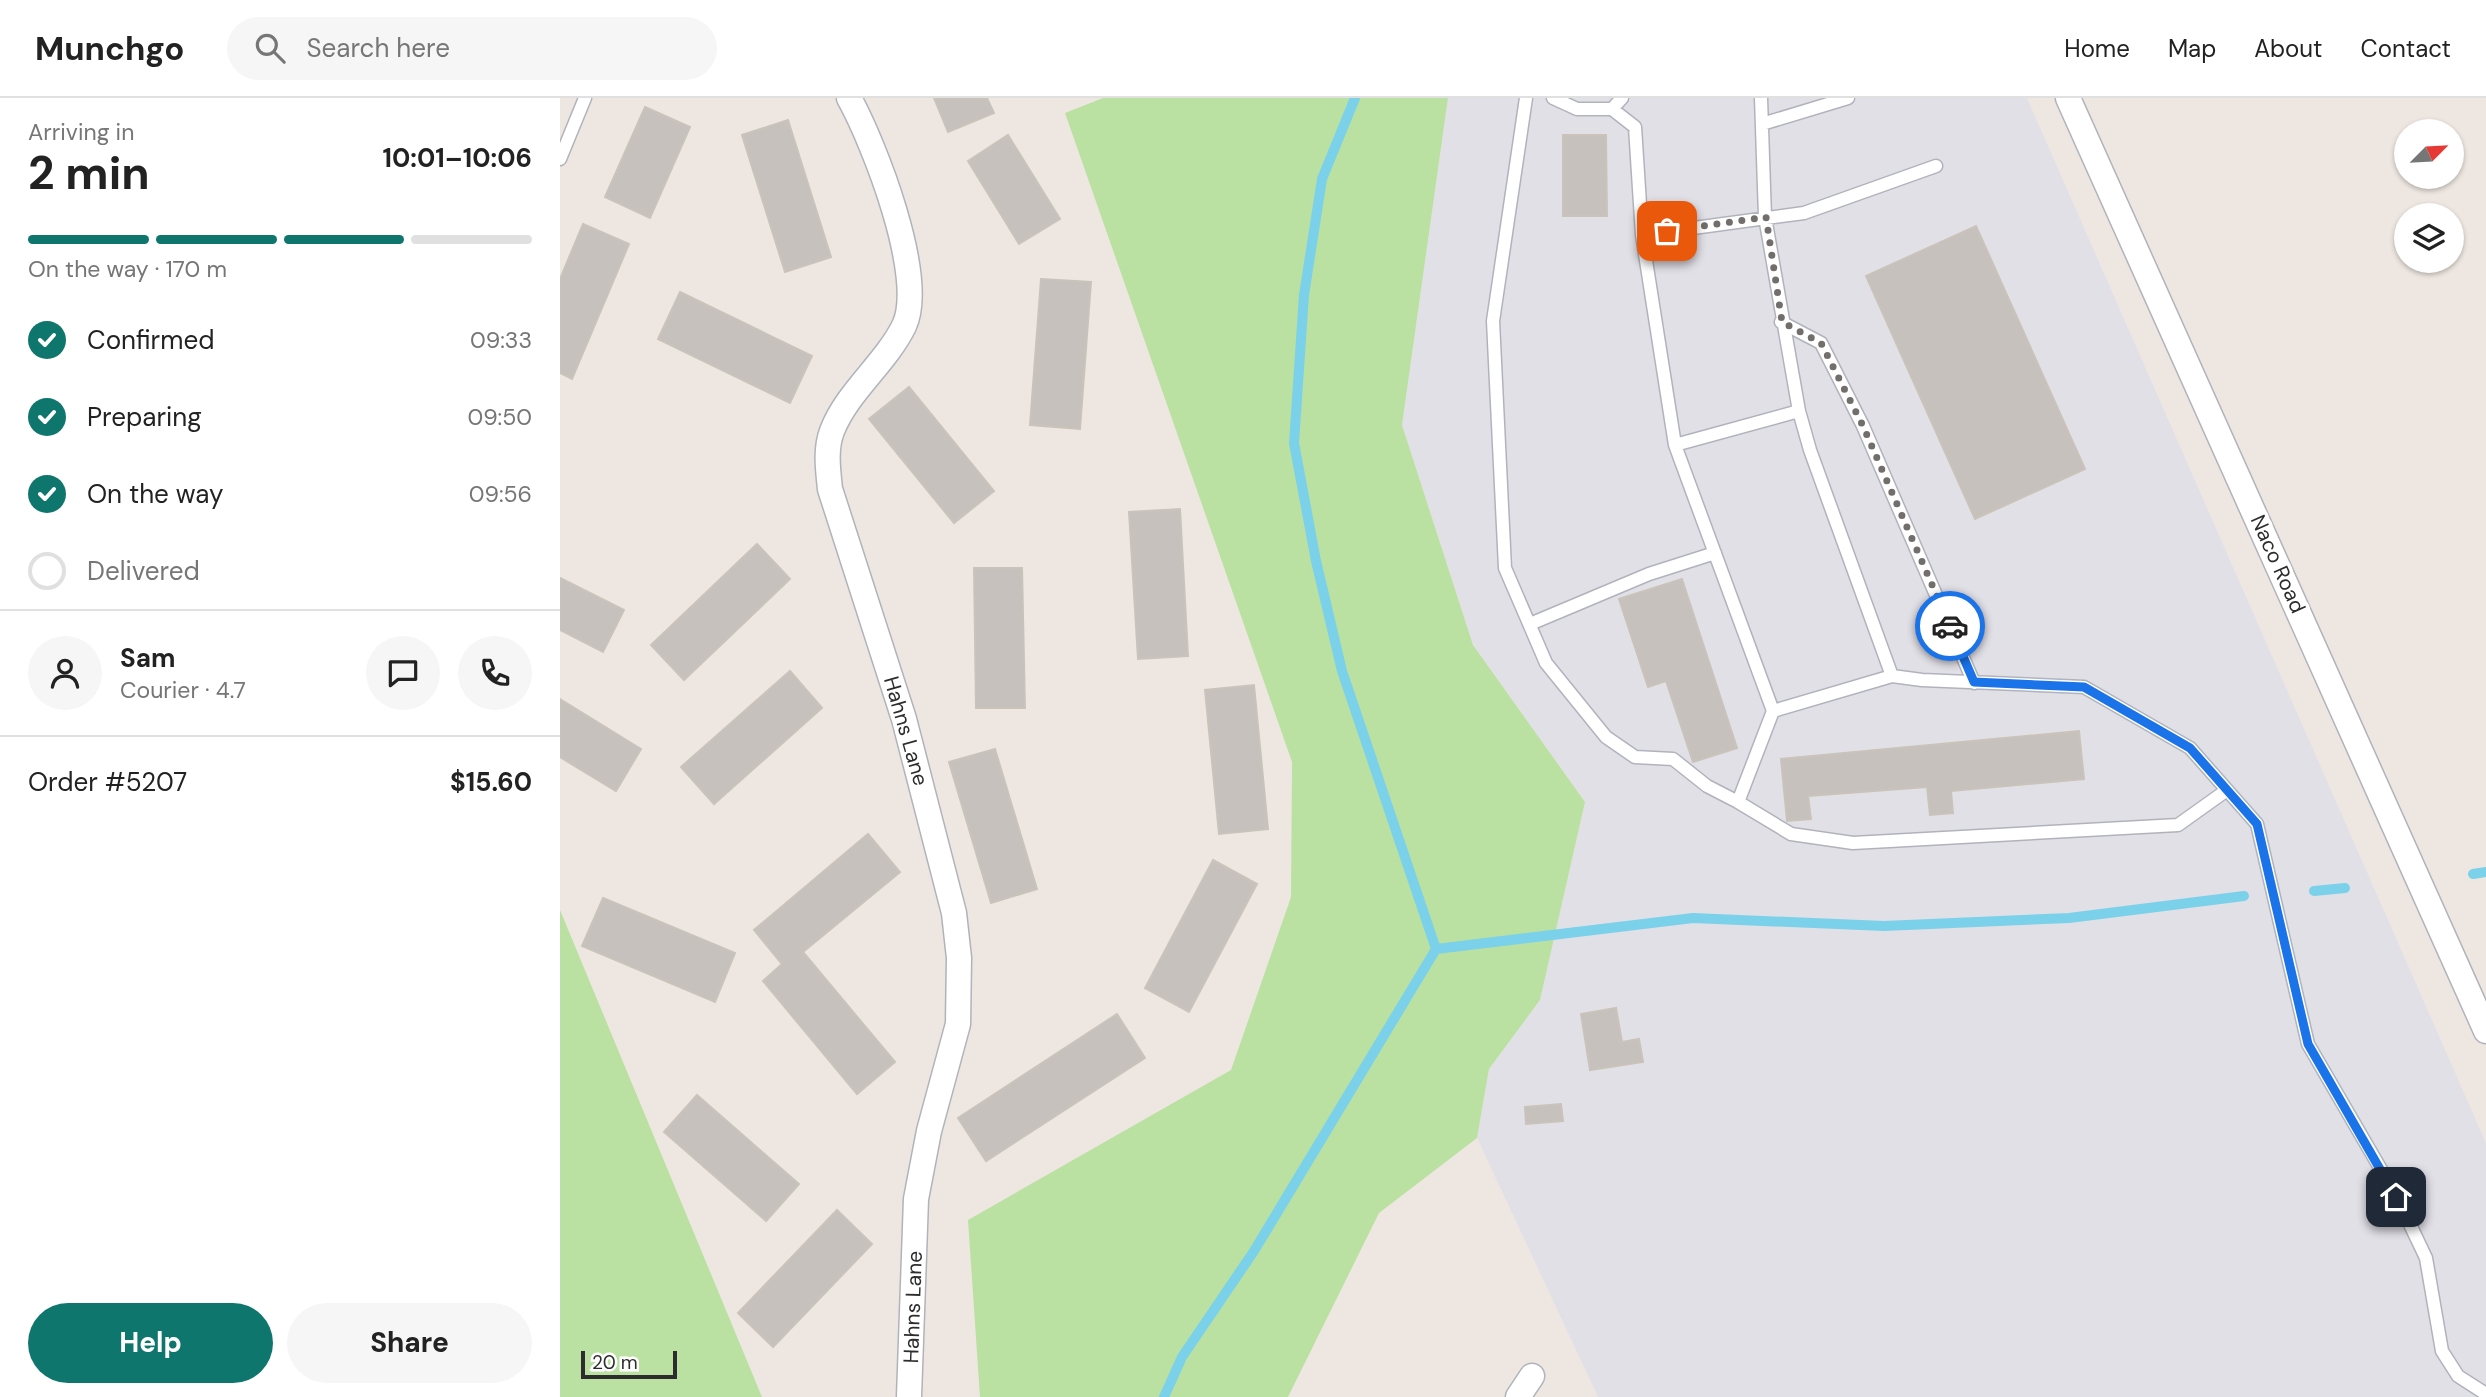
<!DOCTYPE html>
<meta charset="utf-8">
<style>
body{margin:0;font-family:"DM Sans",sans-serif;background:#f6f6f6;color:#222;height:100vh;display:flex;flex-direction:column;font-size:26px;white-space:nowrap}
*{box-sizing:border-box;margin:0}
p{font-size:23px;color:#767676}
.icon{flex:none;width:38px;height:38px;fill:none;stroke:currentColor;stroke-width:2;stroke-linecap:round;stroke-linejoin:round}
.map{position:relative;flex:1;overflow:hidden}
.side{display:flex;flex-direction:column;background:#fff;width:560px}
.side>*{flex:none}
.needle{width:46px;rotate:66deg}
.buttons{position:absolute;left:1834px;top:21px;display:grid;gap:14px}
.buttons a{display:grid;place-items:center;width:70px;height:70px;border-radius:50%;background:#fff;box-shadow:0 2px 5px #0004;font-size:35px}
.scale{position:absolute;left:21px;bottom:18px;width:96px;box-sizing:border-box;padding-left:7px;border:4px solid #2d2d2d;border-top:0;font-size:19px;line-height:24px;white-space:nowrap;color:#2d2d2d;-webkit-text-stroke:5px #fff;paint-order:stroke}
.pin{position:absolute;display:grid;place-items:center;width:60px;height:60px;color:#fff;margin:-30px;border-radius:14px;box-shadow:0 4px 10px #0006}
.courier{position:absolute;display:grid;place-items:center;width:70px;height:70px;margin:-35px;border:5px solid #1a73e8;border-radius:50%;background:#fff;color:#222;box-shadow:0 2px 9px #0007}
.overview em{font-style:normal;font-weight:700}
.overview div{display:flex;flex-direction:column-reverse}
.overview{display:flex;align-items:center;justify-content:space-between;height:119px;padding:0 28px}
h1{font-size:46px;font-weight:700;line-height:52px}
.bar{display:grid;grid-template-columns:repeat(4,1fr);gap:10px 7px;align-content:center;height:84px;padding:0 28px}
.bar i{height:9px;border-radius:5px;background:#e0e0e0}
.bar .active{background:#0f766e}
.bar p{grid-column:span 4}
.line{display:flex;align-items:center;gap:18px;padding:0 28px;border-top:2px solid #e0e0e0}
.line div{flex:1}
.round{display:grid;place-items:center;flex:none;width:74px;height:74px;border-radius:37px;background:#f6f6f6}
ol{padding:0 28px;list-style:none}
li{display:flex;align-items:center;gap:21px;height:77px}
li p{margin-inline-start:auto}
li .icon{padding:7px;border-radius:50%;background:#0f766e;color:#fff;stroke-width:4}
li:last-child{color:#767676}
li i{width:38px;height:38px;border:4px solid #e0e0e0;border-radius:50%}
.action{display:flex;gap:14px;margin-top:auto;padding:14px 28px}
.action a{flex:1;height:80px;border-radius:42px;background:#0f766e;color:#fff;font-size:28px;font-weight:700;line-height:80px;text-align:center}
.action a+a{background:#f6f6f6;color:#222}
header{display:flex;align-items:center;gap:42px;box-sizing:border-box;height:98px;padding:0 35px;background:#fff;border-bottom:2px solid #e0e0e0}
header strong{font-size:33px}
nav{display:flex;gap:38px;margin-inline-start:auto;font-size:24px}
.search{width:490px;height:63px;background:#f6f6f6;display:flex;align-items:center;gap:18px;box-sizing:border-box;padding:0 24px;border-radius:38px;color:#767676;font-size:26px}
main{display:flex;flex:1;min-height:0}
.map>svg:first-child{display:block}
.industrial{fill:#e2e0e7}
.green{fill:#bae1a1}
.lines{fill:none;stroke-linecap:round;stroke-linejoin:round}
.stream{stroke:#7bd1e9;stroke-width:10}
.building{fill:#c6c1bd;stroke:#c9c3ba;stroke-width:2}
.lane-casing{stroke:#b1b3bc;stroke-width:15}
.street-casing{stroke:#b1b3bc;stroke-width:27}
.lane{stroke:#fff;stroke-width:12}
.street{stroke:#fff;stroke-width:24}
.done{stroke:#716e6c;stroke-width:7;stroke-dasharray:0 12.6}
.route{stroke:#1a73e8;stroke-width:9}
.labels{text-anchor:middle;stroke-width:7;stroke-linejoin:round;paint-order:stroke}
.street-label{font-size:21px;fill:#2d2d2d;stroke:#fff}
</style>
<header>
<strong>Munchgo</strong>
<div class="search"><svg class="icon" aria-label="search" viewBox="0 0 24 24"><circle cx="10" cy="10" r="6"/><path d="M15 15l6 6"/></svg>Search here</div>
<nav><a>Home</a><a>Map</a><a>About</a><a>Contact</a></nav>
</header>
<main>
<section class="side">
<div class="overview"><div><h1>2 min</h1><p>Arriving in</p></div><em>10:01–10:06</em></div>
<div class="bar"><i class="active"></i><i class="active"></i><i class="active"></i><i></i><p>On the way · 170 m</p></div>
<ol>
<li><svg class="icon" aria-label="check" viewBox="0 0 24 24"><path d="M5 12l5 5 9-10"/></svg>Confirmed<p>09:33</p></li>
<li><svg class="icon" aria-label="check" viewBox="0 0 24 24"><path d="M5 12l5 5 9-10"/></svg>Preparing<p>09:50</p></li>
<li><svg class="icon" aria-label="check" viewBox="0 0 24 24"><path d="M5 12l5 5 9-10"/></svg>On the way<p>09:56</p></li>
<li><i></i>Delivered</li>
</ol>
<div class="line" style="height:126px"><a class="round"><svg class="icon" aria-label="person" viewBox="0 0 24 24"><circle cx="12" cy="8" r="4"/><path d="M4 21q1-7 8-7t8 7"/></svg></a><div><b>Sam</b><p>Courier · 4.7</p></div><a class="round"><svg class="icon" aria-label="chat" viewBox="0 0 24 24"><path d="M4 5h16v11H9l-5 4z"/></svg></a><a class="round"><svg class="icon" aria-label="phone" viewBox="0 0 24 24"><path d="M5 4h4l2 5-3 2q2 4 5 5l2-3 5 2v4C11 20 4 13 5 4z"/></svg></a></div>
<div class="line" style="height:91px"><div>Order #5207</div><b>$15.60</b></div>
<div class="action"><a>Help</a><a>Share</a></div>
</section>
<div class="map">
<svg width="1926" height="1299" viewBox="0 0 1926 1299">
<rect width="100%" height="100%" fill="#eee7e1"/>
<path class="industrial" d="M 888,0 L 1467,0 L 1926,1045 L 1926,1299 L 1038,1299 L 917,1040 L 929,971 L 980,902 L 1025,704 L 913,547 L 842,327 Z"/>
<path class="green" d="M 543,0 L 888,0 L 842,327 L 913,547 L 1025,704 L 980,902 L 929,971 L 917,1040 L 819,1115 L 728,1299 L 420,1299 L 408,1122 L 671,972 L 731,799 L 732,664 L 505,15 Z
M 0,812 L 202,1299 L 0,1299 Z"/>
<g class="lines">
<path class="stream" d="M 1913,776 L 1926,774
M 1754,793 L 1785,790
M 876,851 L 1133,820 L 1324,828 L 1509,820 L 1684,798
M 604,1299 L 622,1259 L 694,1153 L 876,851 L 782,573 L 756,463 L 734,345 L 744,197 L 762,81 L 795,0"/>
</g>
<path class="building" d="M 374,0 L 427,0 L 434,15 L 388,34 Z
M 85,9 L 130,29 L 90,120 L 45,99 Z
M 228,22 L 271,159 L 225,174 L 182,37 Z
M 448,37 L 500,121 L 459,146 L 408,63 Z
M 1003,37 L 1046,37 L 1047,118 L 1003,118 Z
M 23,126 L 69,146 L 12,281 L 0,275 L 0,181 Z
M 1416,128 L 1525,371 L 1415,421 L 1306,178 Z
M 481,181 L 531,184 L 520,331 L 470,327 Z
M 120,194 L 252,258 L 230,305 L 98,241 Z
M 349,289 L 434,393 L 394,425 L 309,321 Z
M 620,411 L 628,558 L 578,561 L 569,414 Z
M 197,446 L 230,481 L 124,582 L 91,547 Z
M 414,470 L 462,470 L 465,610 L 416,610 Z
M 0,480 L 64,512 L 43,554 L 0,532 Z
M 1122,481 L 1177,650 L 1133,664 L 1106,583 L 1088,589 L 1059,501 Z
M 230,573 L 262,610 L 154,706 L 121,669 Z
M 694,587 L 708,731 L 659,736 L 645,592 Z
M 0,601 L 81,651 L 56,693 L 0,659 Z
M 1519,633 L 1524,681 L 1391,693 L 1393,715 L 1370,717 L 1367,689 L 1248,698 L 1251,721 L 1227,723 L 1221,661 Z
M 435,651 L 477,791 L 431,805 L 389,664 Z
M 308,736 L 340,774 L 243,854 L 335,964 L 297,996 L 203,883 L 222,866 L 194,832 Z
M 653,762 L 697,786 L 629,914 L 585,890 Z
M 43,800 L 175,855 L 155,904 L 22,848 Z
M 1056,910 L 1062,944 L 1079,941 L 1083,964 L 1030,972 L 1021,916 Z
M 557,916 L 585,960 L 426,1063 L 398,1020 Z
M 137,997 L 239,1086 L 206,1123 L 104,1034 Z
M 1001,1006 L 1003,1023 L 966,1026 L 965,1009 Z
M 277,1112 L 312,1146 L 213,1249 L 178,1215 Z"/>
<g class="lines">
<defs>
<path id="lane" d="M 966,0 L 933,223 L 945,470 L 986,565 L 1046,639 L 1075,659 L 1113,661 L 1147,688 L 1178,704 L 1213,613
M 993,0 L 1017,11 L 1052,11
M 1062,0 L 1052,11 L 1075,29 L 1082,137
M 1201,0 L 1205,119 L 1239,313 L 1250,352 L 1332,578 L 1362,582 L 1524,589 L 1630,650 L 1697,726 L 1748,946 L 1837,1099 L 1866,1160 L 1882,1253 L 1898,1278 L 1926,1296
M 1202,26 L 1288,0
M 0,61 L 25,0
M 1221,224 L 1261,245 L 1303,328 L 1414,585
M 1115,347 L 1239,313
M 970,526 L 1089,476 L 1155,455
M 1332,578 L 1213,613 L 1115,347 L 1082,137 L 1244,115 L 1376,68
M 1178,704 L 1231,736 L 1293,745 L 1618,727 L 1667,692"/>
<path id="street" d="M 289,0 C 314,45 367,180 344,228 C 325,266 287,294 272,333 C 265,351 268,372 270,391 L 344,621 L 394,815 L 399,860 L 398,926 L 369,1033 L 356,1101 L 349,1299
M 1508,0 L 1926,933
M 958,1299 L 972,1278"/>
</defs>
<use href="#lane" class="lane-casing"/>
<use href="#street" class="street-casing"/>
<use href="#lane" class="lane"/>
<use href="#street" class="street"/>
</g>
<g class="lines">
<path class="done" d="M 1107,133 L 1206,119 L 1222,224 L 1261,245 L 1303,328 L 1390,528"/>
<path class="route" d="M 1390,528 L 1414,584 L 1524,589 L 1630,650 L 1697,726 L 1748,946 L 1836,1099"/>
</g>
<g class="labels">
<g class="street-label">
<text transform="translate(1718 466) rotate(66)" y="7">Naco Road</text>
<text transform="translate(346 633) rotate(74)" y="7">Hahns Lane</text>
<text transform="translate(353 1209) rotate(-88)" y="7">Hahns Lane</text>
</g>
</g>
</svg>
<div class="buttons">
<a><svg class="needle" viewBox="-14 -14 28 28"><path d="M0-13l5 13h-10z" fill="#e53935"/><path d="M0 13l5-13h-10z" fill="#767676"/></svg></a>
<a><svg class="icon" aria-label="layers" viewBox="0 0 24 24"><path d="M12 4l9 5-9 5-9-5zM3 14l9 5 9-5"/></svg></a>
</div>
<div class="scale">20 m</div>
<div class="pin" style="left:1107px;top:133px;background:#ea580c"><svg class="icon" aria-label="bag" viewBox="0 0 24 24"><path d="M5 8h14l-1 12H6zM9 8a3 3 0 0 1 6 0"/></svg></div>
<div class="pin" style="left:1836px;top:1099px;background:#1f2937"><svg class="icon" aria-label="home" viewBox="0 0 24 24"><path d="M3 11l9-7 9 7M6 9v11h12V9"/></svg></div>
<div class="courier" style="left:1390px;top:528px"><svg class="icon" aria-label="car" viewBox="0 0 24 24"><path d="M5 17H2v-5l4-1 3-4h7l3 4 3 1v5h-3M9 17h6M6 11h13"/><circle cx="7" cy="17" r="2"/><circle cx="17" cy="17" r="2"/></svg></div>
</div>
</main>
